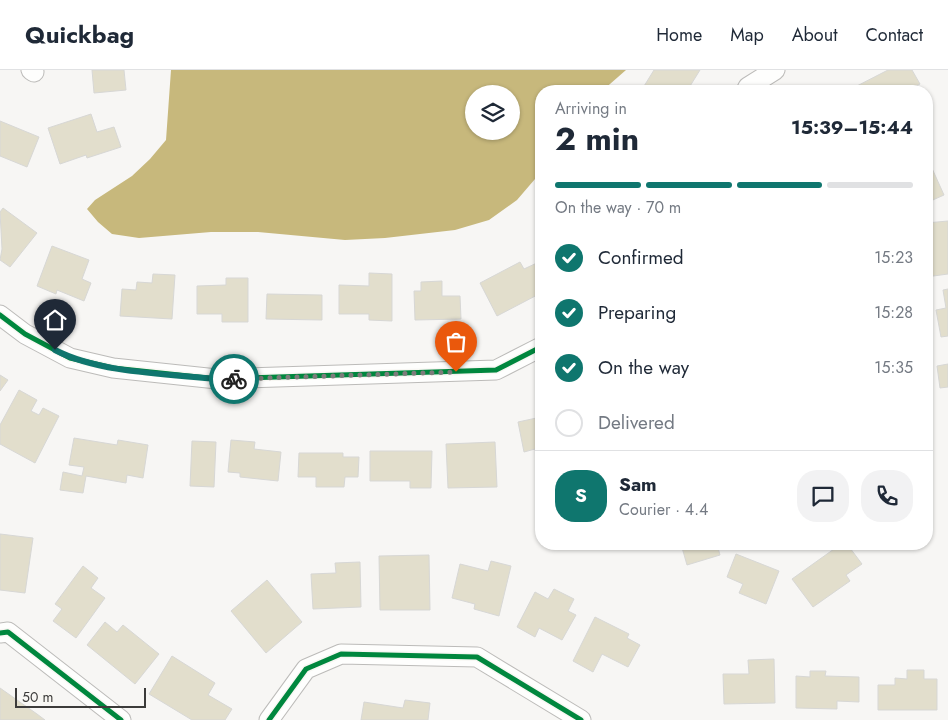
<!DOCTYPE html>
<meta charset="utf-8">
<style>
body{margin:0;font-family:Jost,sans-serif;background:#f2f2f3;color:#1f2937;height:100vh;display:flex;flex-direction:column;font-size:19px;white-space:nowrap}
*{box-sizing:border-box;margin:0}
p{font-size:16px;color:#747a83}
.icon{flex:none;width:28px;height:28px;fill:none;stroke:currentColor;stroke-width:2;stroke-linecap:round;stroke-linejoin:round}
.map{position:relative;flex:1;overflow:hidden}
.side{position:absolute;left:535px;top:15px;width:398px;height:465px;display:flex;flex-direction:column;background:#fff;border-radius:20px;box-shadow:0 1px 4px #0004}
.side>*{flex:none}
.controls{position:absolute;left:465px;top:15px;display:grid;gap:10px}
.controls a{display:grid;place-items:center;width:55px;height:55px;border-radius:50%;background:#fff;box-shadow:0 1px 4px #0004;font-size:25px}
.scale{position:absolute;left:15px;bottom:12px;width:131px;box-sizing:border-box;padding-left:5px;border:2px solid #3c3b3a;border-top:0;font-size:14px;line-height:18px;white-space:nowrap;color:#3c3b3a;-webkit-text-stroke:4px #f8f7f3;paint-order:stroke}
.pin{position:absolute;display:grid;place-items:center;width:42px;height:42px;color:#fff;margin:-51px -21px;border-radius:50% 50% 50% 0;rotate:-45deg;box-shadow:0 0 5px #0007}
.pin .icon{rotate:45deg}
.courier{position:absolute;display:grid;place-items:center;width:50px;height:50px;margin:-25px;border:4px solid #0f766e;border-radius:50%;background:#fff;color:#222;box-shadow:0 1px 6px #0007}
.headline em{font-style:normal;font-weight:700}
.headline div{display:flex;flex-direction:column-reverse}
.headline{display:flex;align-items:center;justify-content:space-between;height:85px;padding:0 20px}
h1{font-size:32px;font-weight:700;line-height:38px}
.bar{display:grid;grid-template-columns:repeat(4,1fr);gap:8px 5px;align-content:center;height:60px;padding:0 20px}
.bar i{height:6px;border-radius:4px;background:#e0e1e3}
.bar .selected{background:#0f766e}
.bar p{grid-column:span 4}
.line{display:flex;align-items:center;gap:12px;padding:0 20px;border-top:1px solid #e0e1e3}
.line div{flex:1}
.round{display:grid;place-items:center;flex:none;width:52px;height:52px;border-radius:20px;background:#f2f2f3}
ol{padding:0 20px;list-style:none}
li{display:flex;align-items:center;gap:15px;height:55px}
li p{margin-inline-start:auto}
li .icon{padding:5px;border-radius:50%;background:#0f766e;color:#fff;stroke-width:4}
li:last-child{color:#747a83}
li i{width:28px;height:28px;border:2px solid #e0e1e3;border-radius:50%}
header{display:flex;align-items:center;gap:30px;box-sizing:border-box;height:70px;padding:0 25px;background:#fff;border-bottom:1px solid #e0e1e3}
header strong{font-size:24px}
nav{display:flex;gap:28px;margin-inline-start:auto;font-size:18px}
.map>svg:first-child{display:block}
.water{fill:#c7b87c;fill-rule:evenodd}
.building{fill:#e2decc;stroke:#d7d7d5}
.lines{fill:none;stroke-linecap:round;stroke-linejoin:round}
.street-casing{stroke:#bcbbb9;stroke-width:21}
.street{stroke:#fefefd;stroke-width:19}
.cycleway-casing{stroke:#f8f7f3;stroke-width:8}
.cycleway{stroke:#00873e;stroke-width:5}
.done{stroke:#7d7c7b;stroke-width:5;stroke-dasharray:0 9}
.route{stroke:#0f766e;stroke-width:6}
</style>
<header>
<strong>Quickbag</strong>
<nav><a>Home</a><a>Map</a><a>About</a><a>Contact</a></nav>
</header>
<div class="map">
<svg width="948" height="650" viewBox="0 0 948 650">
<rect width="100%" height="100%" fill="#f7f6f4"/>
<path class="water" d="M 171,0 L 626,0 L 602,21 L 541,21 L 541,102 L 517,130 L 489,150 L 455,160 L 385,168 L 345,170 L 258,162 L 211,162 L 139,168 L 112,164 L 98,152 L 87,139 L 95,130 L 132,106 L 150,89 L 166,70 ZM 474,24 L 511,24 L 511,61 L 474,61 Z"/>
<path class="building" d="M 92,0 L 124,0 L 126,20 L 94,23 Z
M 654,0 L 700,0 L 687,21 L 641,21 Z
M 888,0 L 912,0 L 920,14 L 906,21 L 855,21 L 853,18 Z
M 91,44 L 97,62 L 114,57 L 121,77 L 87,88 L 86,85 L 60,94 L 48,58 Z
M 0,51 L 39,67 L 27,97 L 0,86 Z
M 926,85 L 944,125 L 926,133 Z
M 3,138 L 37,163 L 10,197 L 0,190 L 2,179 L 0,142 Z
M 948,151 L 948,204 L 926,207 L 926,153 Z
M 52,176 L 89,190 L 82,209 L 91,213 L 84,231 L 57,220 L 56,224 L 37,216 Z
M 520,192 L 524,199 L 539,192 L 541,196 L 541,223 L 497,246 L 480,213 Z
M 369,203 L 392,204 L 392,251 L 369,250 L 369,244 L 339,244 L 339,215 L 369,216 Z
M 153,204 L 175,205 L 172,249 L 120,246 L 122,219 L 136,220 L 137,212 L 152,213 Z
M 226,208 L 248,208 L 248,252 L 222,252 L 222,244 L 197,244 L 197,216 L 226,215 Z
M 442,211 L 442,226 L 460,226 L 461,249 L 415,250 L 414,221 L 421,221 L 421,212 Z
M 948,219 L 948,266 L 941,267 L 936,240 L 946,238 L 943,220 Z
M 267,224 L 322,225 L 322,250 L 266,249 Z
M 948,294 L 948,317 L 940,318 L 937,296 Z
M 0,305 L 8,310 L 0,321 Z
M 19,320 L 37,330 L 31,341 L 39,345 L 43,338 L 59,346 L 35,393 L 0,374 L 0,355 Z
M 541,347 L 541,393 L 538,394 L 535,379 L 524,382 L 518,352 Z
M 74,368 L 117,375 L 118,370 L 148,375 L 143,408 L 127,405 L 126,413 L 86,406 L 83,423 L 60,420 L 63,402 L 82,406 L 84,397 L 69,395 Z
M 231,370 L 255,372 L 254,379 L 281,382 L 278,411 L 240,407 L 240,403 L 228,402 Z
M 192,371 L 216,372 L 214,417 L 190,416 Z
M 495,372 L 497,417 L 448,418 L 446,374 Z
M 370,381 L 432,381 L 431,418 L 410,418 L 410,411 L 370,411 Z
M 299,383 L 343,383 L 343,387 L 359,387 L 358,407 L 345,407 L 344,417 L 316,417 L 316,407 L 298,407 Z
M 0,464 L 33,468 L 25,523 L 0,520 Z
M 681,474 L 717,474 L 720,485 L 687,495 Z
M 841,474 L 847,474 L 862,494 L 846,505 L 850,511 L 813,537 L 792,509 Z
M 736,484 L 779,501 L 766,534 L 739,523 L 743,514 L 727,507 Z
M 429,485 L 430,540 L 380,540 L 379,486 Z
M 491,491 L 511,496 L 499,546 L 474,539 L 475,534 L 452,528 L 460,494 L 488,501 Z
M 360,492 L 361,537 L 313,539 L 311,504 L 336,503 L 335,493 Z
M 83,496 L 98,508 L 91,518 L 105,528 L 76,568 L 53,551 L 62,539 L 55,534 Z
M 267,510 L 302,552 L 266,583 L 231,541 Z
M 554,519 L 574,529 L 568,541 L 576,545 L 562,570 L 539,558 L 535,567 L 517,557 L 535,522 L 548,529 Z
M 595,547 L 629,564 L 627,568 L 640,575 L 628,597 L 602,584 L 593,602 L 573,591 Z
M 105,552 L 117,562 L 123,555 L 159,584 L 135,614 L 87,575 Z
M 172,586 L 215,613 L 208,625 L 232,639 L 225,650 L 192,650 L 149,624 Z
M 774,589 L 775,633 L 724,634 L 723,604 L 749,604 L 748,590 Z
M 907,600 L 924,600 L 924,609 L 937,609 L 937,640 L 878,640 L 878,615 L 895,615 L 895,608 L 907,609 Z
M 810,601 L 826,601 L 825,606 L 859,607 L 859,632 L 837,631 L 837,639 L 796,638 L 796,606 L 810,607 Z
M 0,618 L 37,644 L 45,650 L 0,650 Z
M 405,630 L 430,633 L 428,650 L 361,650 L 364,632 L 403,638 Z"/>
<g class="lines">
<defs>
<path id="street" d="M 31,0 L 34,2
M 746,21 L 748,17 L 775,0
M 0,245 L 25,264 L 70,288 L 113,298 L 217,309 L 496,300 L 541,277
M 0,563 L 8,562 L 121,650
M 269,650 L 306,599 L 341,584 L 477,587 L 581,650"/>
</defs>
<use href="#street" class="street-casing"/>
<use href="#street" class="street"/>
<defs>
<path id="cycleway" d="M 0,245 L 25,264 L 70,288 L 113,298 L 217,309 L 496,300 L 541,277
M 0,563 L 8,562 L 121,650
M 269,650 L 306,599 L 341,584 L 477,587 L 581,650"/>
</defs>
<use href="#cycleway" class="cycleway-casing"/>
<use href="#cycleway" class="cycleway"/>
</g>
<g class="lines">
<path class="done" d="M 234,309 L 456,302"/>
<path class="route" d="M 55,280 C 99,303 167,304 217,309 L 234,309"/>
</g>
</svg>
<div class="controls">
<a><svg class="icon" aria-label="layers" viewBox="0 0 24 24"><path d="M12 4l9 5-9 5-9-5zM3 14l9 5 9-5"/></svg></a>
</div>
<div class="scale">50 m</div>
<div class="pin" style="left:456px;top:302px;background:#ea580c"><svg class="icon" aria-label="bag" viewBox="0 0 24 24"><path d="M5 8h14l-1 12H6zM9 8a3 3 0 0 1 6 0"/></svg></div>
<div class="pin" style="left:55px;top:280px;background:#1f2937"><svg class="icon" aria-label="home" viewBox="0 0 24 24"><path d="M3 11l9-7 9 7M6 9v11h12V9"/></svg></div>
<div class="courier" style="left:234px;top:309px"><svg class="icon" aria-label="bike" viewBox="0 0 24 24"><circle cx="6" cy="16" r="4"/><circle cx="18" cy="16" r="4"/><path d="M6 16l4-8h5l3 8M10 8l3 8H6M13 5h3"/></svg></div>
<section class="side">
<div class="headline"><div><h1>2 min</h1><p>Arriving in</p></div><em>15:39–15:44</em></div>
<div class="bar"><i class="selected"></i><i class="selected"></i><i class="selected"></i><i></i><p>On the way · 70 m</p></div>
<ol>
<li><svg class="icon" aria-label="check" viewBox="0 0 24 24"><path d="M5 12l5 5 9-10"/></svg>Confirmed<p>15:23</p></li>
<li><svg class="icon" aria-label="check" viewBox="0 0 24 24"><path d="M5 12l5 5 9-10"/></svg>Preparing<p>15:28</p></li>
<li><svg class="icon" aria-label="check" viewBox="0 0 24 24"><path d="M5 12l5 5 9-10"/></svg>On the way<p>15:35</p></li>
<li><i></i>Delivered</li>
</ol>
<div class="line" style="height:90px"><b class="round" style="background:#0f766e;color:#fff">S</b><div><b>Sam</b><p>Courier · 4.4</p></div><a class="round"><svg class="icon" aria-label="chat" viewBox="0 0 24 24"><path d="M4 5h16v11H9l-5 4z"/></svg></a><a class="round"><svg class="icon" aria-label="phone" viewBox="0 0 24 24"><path d="M5 4h4l2 5-3 2q2 4 5 5l2-3 5 2v4C11 20 4 13 5 4z"/></svg></a></div>
</section>
</div>
